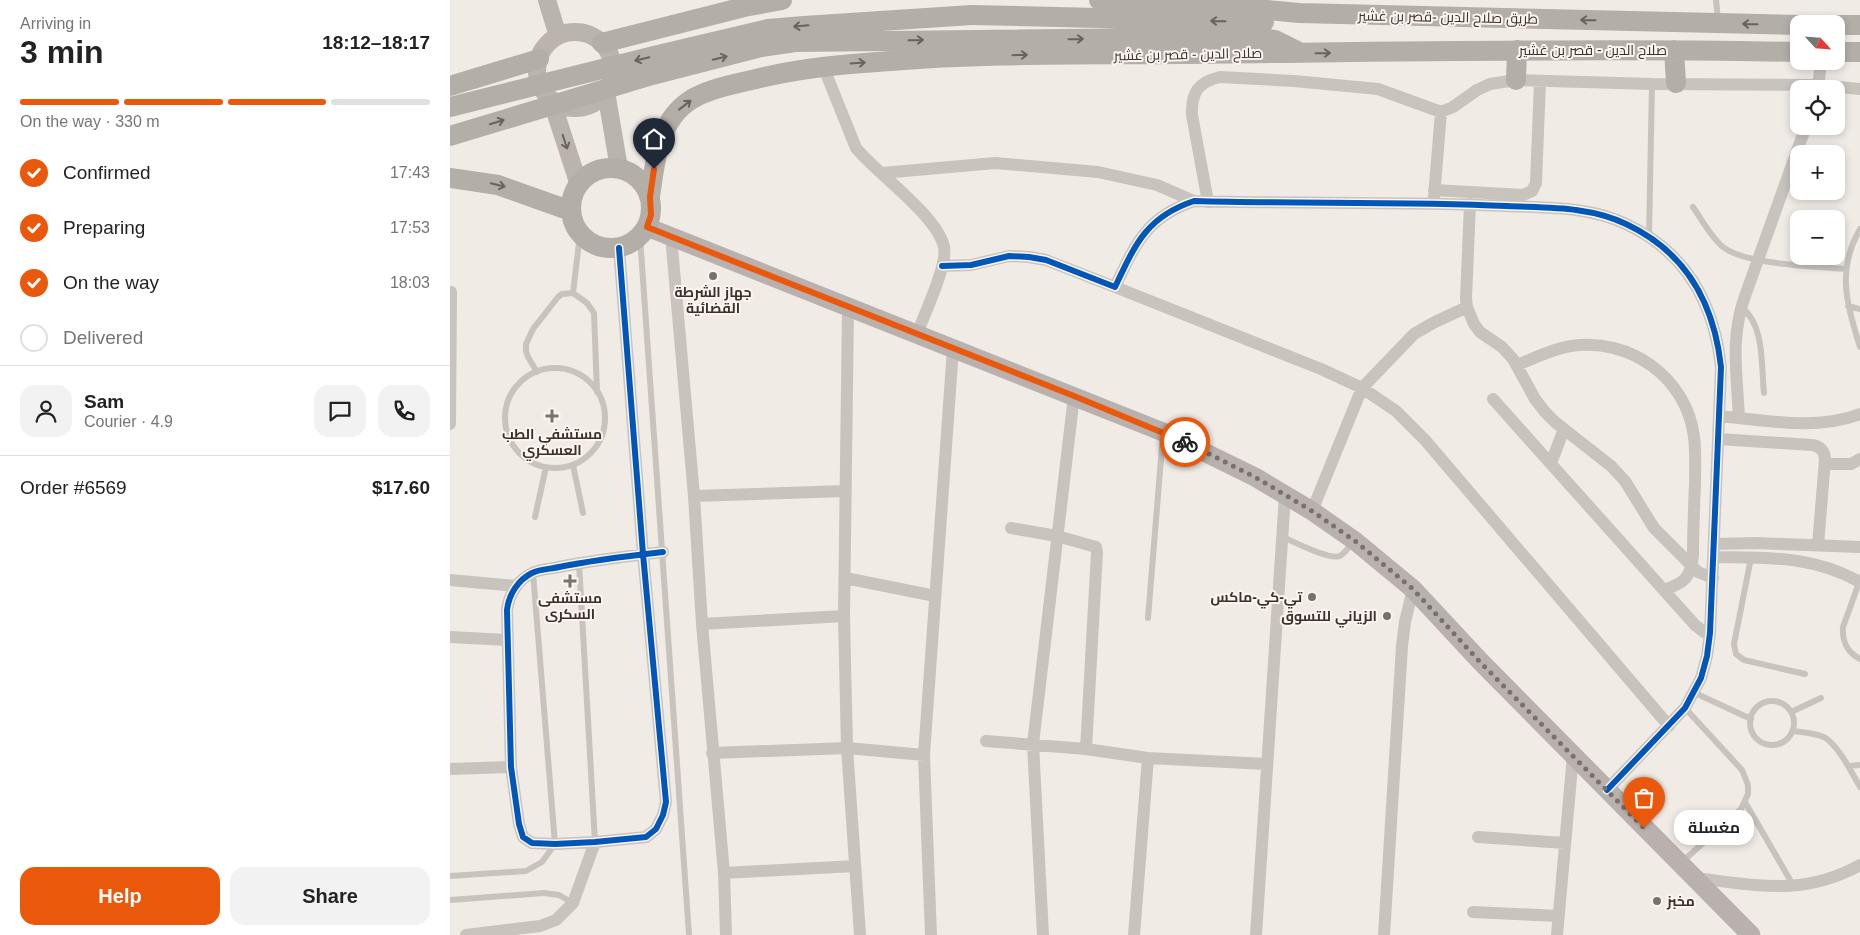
<!DOCTYPE html>
<meta charset="utf-8">
<style>
body{margin:0;font-family:Arial,Cairo,sans-serif;background:#f2f2f2;color:#222;height:100vh;display:flex;flex-direction:column;font-size:19px;white-space:nowrap}
*{box-sizing:border-box;margin:0}
p{font-size:16px;color:#767676}
.icon{flex:none;width:28px;height:28px;fill:none;stroke:currentColor;stroke-width:2;stroke-linecap:round;stroke-linejoin:round}
.map{position:relative;flex:1;overflow:hidden}
.drawer{display:flex;flex-direction:column;background:#fff;width:450px}
.drawer>*{flex:none}
.needle{width:32px;rotate:116deg}
.buttons{position:absolute;left:1340px;top:15px;display:grid;gap:10px}
.buttons a{display:grid;place-items:center;width:55px;height:55px;border-radius:10px;background:#fff;box-shadow:0 2px 8px #0003;font-size:25px}
.pin{position:absolute;display:grid;place-items:center;width:42px;height:42px;color:#fff;margin:-51px -21px;border-radius:50% 50% 50% 0;rotate:-45deg;box-shadow:0 0 5px #0007}
.pin .icon{rotate:45deg}
.courier{position:absolute;display:grid;place-items:center;width:50px;height:50px;margin:-25px;border:4px solid #ea580c;border-radius:50%;background:#fff;color:#222;box-shadow:0 1px 6px #0007}
.bubble{position:absolute;height:35px;border-radius:15px;background:#fff;box-shadow:0 2px 8px #0003;font-size:16px;font-weight:700;line-height:35px;text-align:center}
.headline em{font-style:normal;font-weight:700}
.headline div{display:flex;flex-direction:column-reverse}
.headline{display:flex;align-items:center;justify-content:space-between;height:85px;padding:0 20px}
h1{font-size:32px;font-weight:700;line-height:38px}
.bar{display:grid;grid-template-columns:repeat(4,1fr);gap:8px 5px;align-content:center;height:60px;padding:0 20px}
.bar i{height:6px;border-radius:4px;background:#e0e0e0}
.bar .current{background:#ea580c}
.bar p{grid-column:span 4}
.line{display:flex;align-items:center;gap:12px;padding:0 20px;border-top:1px solid #e0e0e0}
.line div{flex:1}
.round{display:grid;place-items:center;flex:none;width:52px;height:52px;border-radius:15px;background:#f2f2f2}
ol{padding:0 20px;list-style:none}
li{display:flex;align-items:center;gap:15px;height:55px}
li p{margin-inline-start:auto}
li .icon{padding:5px;border-radius:50%;background:#ea580c;color:#fff;stroke-width:4}
li:last-child{color:#767676}
li i{width:28px;height:28px;border:2px solid #e0e0e0;border-radius:50%}
.button{display:flex;gap:10px;margin-top:auto;padding:10px 20px}
.button a{flex:1;height:58px;border-radius:15px;background:#ea580c;color:#fff;font-size:20px;font-weight:700;line-height:58px;text-align:center}
.button a+a{background:#f2f2f2;color:#222}
main{display:flex;flex:1;min-height:0}
.map>svg:first-child{display:block}
.lines{fill:none;stroke-linecap:round;stroke-linejoin:round}
.service{stroke:#c9c3be;stroke-width:6}
.minor{stroke:#c9c3be;stroke-width:12}
.secondary{stroke:#bab3ae;stroke-width:18}
.primary{stroke:#b8b1ad;stroke-width:19}
.trunk{stroke:#b4aea8;stroke-width:20}
.trunk-bridge{stroke:#b4aea8;stroke-width:20}
.cycleway-casing{stroke:#fbf5ee;stroke-width:9}
.cycleway{stroke:#0057b8;stroke-width:6}
.oneway{stroke:#6b625d}
.oneway2{stroke:#6e645f}
.done{stroke:#7a716c;stroke-width:5;stroke-dasharray:0 9}
.route{stroke:#ea580c;stroke-width:6}
.poi-dot{fill:#7a716c;stroke:#fbf5ee;stroke-width:2}
.labels{text-anchor:middle;stroke-width:4;stroke-linejoin:round;paint-order:stroke}
.street-label{font-size:14px;fill:#3b302b;stroke:#fbf5ee}
.poi-label{font-size:14px;font-weight:bold;fill:#3b302b;stroke:#fbf5ee}
</style>
<main>
<section class="drawer">
<div class="headline"><div><h1>3 min</h1><p>Arriving in</p></div><em>18:12–18:17</em></div>
<div class="bar"><i class="current"></i><i class="current"></i><i class="current"></i><i></i><p>On the way · 330 m</p></div>
<ol>
<li><svg class="icon" aria-label="check" viewBox="0 0 24 24"><path d="M5 12l5 5 9-10"/></svg>Confirmed<p>17:43</p></li>
<li><svg class="icon" aria-label="check" viewBox="0 0 24 24"><path d="M5 12l5 5 9-10"/></svg>Preparing<p>17:53</p></li>
<li><svg class="icon" aria-label="check" viewBox="0 0 24 24"><path d="M5 12l5 5 9-10"/></svg>On the way<p>18:03</p></li>
<li><i></i>Delivered</li>
</ol>
<div class="line" style="height:90px"><a class="round"><svg class="icon" aria-label="person" viewBox="0 0 24 24"><circle cx="12" cy="8" r="4"/><path d="M4 21q1-7 8-7t8 7"/></svg></a><div><b>Sam</b><p>Courier · 4.9</p></div><a class="round"><svg class="icon" aria-label="chat" viewBox="0 0 24 24"><path d="M4 5h16v11H9l-5 4z"/></svg></a><a class="round"><svg class="icon" aria-label="phone" viewBox="0 0 24 24"><path d="M5 4h4l2 5-3 2q2 4 5 5l2-3 5 2v4C11 20 4 13 5 4z"/></svg></a></div>
<div class="line" style="height:65px"><div>Order #6569</div><b>$17.60</b></div>
<div class="button"><a>Help</a><a>Share</a></div>
</section>
<div class="map">
<svg width="1410" height="935" viewBox="0 0 1410 935">
<rect width="100%" height="100%" fill="#f0ebe5"/>
<g class="lines">
<path class="service" d="M 1266,0 L 1268,20
M 1243,207 C 1252,220 1261,237 1273,247 C 1296,265 1365,266 1396,269
M 1410,229 C 1386,271 1397,304 1410,347
M 190,237 L 239,935
M 1199,237 L 1202,84
M 123,293 L 130,234
M 1398,306 L 1410,309
M 1292,308 C 1315,325 1311,366 1314,393
M55 418a50 50 0 1 1 100 0a50 50 0 1 1-100 0Z
M 87,372 L 78,357 L 76,351 L 76,344 L 83,329 L 108,297 L 112,294 L 123,293 L 137,303 L 144,313 L 147,392
M 123,465 L 133,513
M 85,517 L 96,467
M 833,537 C 844,542 879,560 890,556 C 895,553 900,546 904,541
M 1301,558 L 1284,644 L 1286,654 L 1294,660 L 1355,674
M 129,563 L 145,842
M 1410,580 L 1393,627 C 1392,642 1397,652 1410,659
M 698,618 L 713,434
M 1245,693 L 1301,719
M1300 723a22 22 0 1 1 44 0a22 22 0 1 1-44 0Z
M 1341,712 L 1371,698
M 1343,731 C 1353,732 1365,733 1374,737 C 1388,745 1402,773 1410,787
M 1398,766 L 1410,765
M 1295,802 L 1343,885
M 1232,862 L 1291,809 L 1298,794 L 1298,785 L 1292,770 L 1235,708
M 0,876 L 76,871 L 92,862 L 105,844 L 83,573
M 0,900 L 94,893 L 109,895 L 123,903"/>
<path class="minor" d="M 373,66 L 406,148 C 427,174 487,215 494,247 C 498,265 474,315 467,334
M 1368,89 L 1371,61
M 432,173 L 545,163 L 648,172 L 707,185 L 744,201
M 984,190 L 1073,195 L 1082,191 L 1086,183 L 1090,81
M 984,197 L 991,112
M 758,202 L 742,115 C 741,93 748,82 770,77 L 844,81 L 928,89 L 991,112 L 1003,107 L 1027,90 L 1040,84 L 1066,80 L 1202,84 L 1369,85 L 1410,89
M 1020,204 L 1016,298 L 1017,307 L 1024,324 L 1030,332 L 1052,347 L 1063,359 L 1085,399 L 1095,412 L 1105,422 L 1161,466 L 1175,481 L 1204,528 L 1248,572 L 1263,578
M 221,236 L 244,496 L 252,624 L 274,873 L 276,935
M 169,248 L 193,554 L 216,802 L 213,815 L 206,829 L 196,837 L 145,842 L 105,844 L 82,843 L 73,837 L 69,824 L 61,767 L 57,610 C 59,594 68,580 82,573 C 90,569 101,569 109,567 C 143,560 178,556 213,552
M 492,266 L 521,265 L 559,256 L 579,257 L 596,260 L 665,287 C 685,245 696,217 744,201 C 848,204 953,201 1057,206 C 1096,208 1139,206 1176,224 C 1236,252 1264,302 1271,367 L 1260,633 L 1257,656 L 1251,678 L 1235,708 L 1157,790
M 665,287 L 871,369 L 912,388 L 946,411 L 975,440 L 1219,726
M 398,308 L 394,616 L 397,748 L 410,935
M 1067,365 C 1085,358 1102,349 1121,346 C 1180,337 1237,378 1244,437 C 1246,453 1245,468 1245,483 C 1244,507 1243,531 1243,555 C 1241,578 1234,583 1214,590
M 1043,399 L 1245,625 L 1254,632 L 1260,633
M 1269,416 C 1314,420 1366,431 1410,414
M 1289,418 C 1287,375 1280,337 1295,296 L 1356,126
M 0,424 L 1,292
M 1268,439 L 1362,445 C 1371,446 1375,452 1375,460 L 1368,545
M 1101,463 L 1114,429
M 1375,464 L 1401,464 L 1410,459
M 244,496 L 395,491
M 862,511 L 912,388 L 964,334 L 983,323 L 1017,307
M 561,528 L 607,536 L 646,547 L 647,552 L 636,749
M 1265,544 L 1305,543 L 1410,547
M 1264,557 C 1317,558 1362,555 1410,582
M 395,578 L 485,596
M 0,580 L 66,586
M 252,624 L 394,616
M 0,637 L 57,640
M 536,741 L 636,749 L 698,758 L 816,764
M 262,753 L 397,748 L 474,755
M 0,769 L 61,767
M 1028,837 L 1115,843
M 274,873 L 405,866
M 1245,878 C 1306,885 1353,897 1410,865
M 1023,912 L 1109,916
M 16,935 L 90,926 L 106,920 L 123,903 L 145,842
M 481,935 L 474,755 L 503,349
M 593,935 L 583,744 L 624,396
M 684,935 L 698,758
M 806,935 L 835,495
M 934,935 L 952,646 L 955,622 L 963,589
M 1107,935 L 1123,755"/>
<path class="secondary" d="M 97,0 L 108,36
M87 70a38 38 0 1 1 76 0a38 38 0 1 1-76 0Z
M 156,92 L 169,168
M 101,99 L 129,185"/>
<path class="primary" d="M 197,227 L 713,432 L 805,477 L 862,511 L 905,541 L 963,589 L 1030,661 L 1301,935"/>
<path class="trunk" d="M 649,0 L 753,4 L 849,13 L 1349,25
M 522,15 L 814,22
M 1386,25 L 1410,25
M 525,40 L 807,37 L 825,40 L 847,51
M 152,43 L 294,7 L 332,0
M 1224,50 L 1226,83
M 1386,52 L 1410,52
M 1066,80 L 1067,50
M 0,86 L 89,59
M121 208a40 40 0 1 1 80 0a40 40 0 1 1-80 0Z
M 0,178 L 48,185 L 121,211
M 200,197 C 205,161 208,120 242,99 C 261,88 285,84 306,79 C 350,68 395,64 440,61 C 536,53 632,55 728,54 C 935,52 1142,48 1349,52"/>
<path class="trunk-bridge" d="M 0,107 L 204,56 L 318,29 L 354,26 L 522,15
M 0,136 L 202,75 L 311,47 L 345,42 L 525,40"/>
<defs>
<path id="cycleway" d="M 169,248 L 193,554 L 216,802 L 213,815 L 206,829 L 196,837 L 145,842 L 105,844 L 82,843 L 73,837 L 69,824 L 61,767 L 57,610 C 59,594 68,580 82,573 C 90,569 101,569 109,567 C 143,560 178,556 213,552
M 492,266 L 521,265 L 559,256 L 579,257 L 596,260 L 665,287 C 685,245 696,217 744,201 C 848,204 953,201 1057,206 C 1096,208 1139,206 1176,224 C 1236,252 1264,302 1271,367 L 1260,633 L 1257,656 L 1251,678 L 1235,708 L 1157,790"/>
</defs>
<use href="#cycleway" class="cycleway-casing"/>
<use href="#cycleway" class="cycleway"/>
</g>
<defs><path id="oneway-shaft" d="M-6 0H5M1.5-3L5.5 0L1.5 3" fill="none" stroke-width="1.6" stroke-linecap="round" stroke-linejoin="round" transform="scale(1.25)"/></defs>
<g class="oneway">
<use href="#oneway-shaft" transform="translate(1138 20) rotate(-179)"/>
<use href="#oneway-shaft" transform="translate(768 21) rotate(-179)"/>
<use href="#oneway-shaft" transform="translate(1300 24) rotate(-179)"/>
<use href="#oneway-shaft" transform="translate(351 26) rotate(175)"/>
<use href="#oneway-shaft" transform="translate(626 39) rotate(-1)"/>
<use href="#oneway-shaft" transform="translate(466 40) rotate(-1)"/>
<use href="#oneway-shaft" transform="translate(873 53) rotate(-1)"/>
<use href="#oneway-shaft" transform="translate(570 55) rotate(-1)"/>
<use href="#oneway-shaft" transform="translate(270 58) rotate(-14)"/>
<use href="#oneway-shaft" transform="translate(192 59) rotate(166)"/>
<use href="#oneway-shaft" transform="translate(408 63) rotate(-4)"/>
<use href="#oneway-shaft" transform="translate(235 105) rotate(-38)"/>
<use href="#oneway-shaft" transform="translate(47 122) rotate(-17)"/>
<use href="#oneway-shaft" transform="translate(48 185) rotate(14)"/>
</g>
<use class="oneway2" href="#oneway-shaft" transform="translate(115 142) rotate(72)"/>
<g class="lines">
<path class="done" d="M 735,442 L 805,477 L 862,511 L 905,541 L 963,589 L 1030,662 L 1194,828"/>
<path class="route" d="M 204,169 L 200,197 L 201,215 L 197,227 L 624,396 L 735,442"/>
</g>
<g class="poi-dot">
<circle cx="263" cy="276" r="5"/>
<path d="M99.5 408.5h5v5h5v5h-5v5h-5v-5h-5v-5h5z"/>
<path d="M117.5 573.5h5v5h5v5h-5v5h-5v-5h-5v-5h5z"/>
<circle cx="862" cy="597" r="5"/>
<circle cx="937" cy="616" r="5"/>
<circle cx="1207" cy="901" r="5"/>
</g>
<g class="labels">
<g class="street-label">
<text transform="translate(998 17) rotate(1)" y="5">طريق صلاح الدين -قصر بن غشير</text>
<text x="1143" y="55">صلاح الدين - قصر بن غشير</text>
<text transform="translate(738 54) rotate(-1)" y="5">صلاح الدين - قصر بن غشير</text>
</g>
<g class="poi-label">
<text x="263" y="297">جهاز الشرطة<tspan x="263" dy="16">القضائية</tspan></text>
<text x="102" y="439">مستشفي الطب<tspan x="102" dy="16">العسكري</tspan></text>
<text x="852" y="602" text-anchor="end">تي-كي-ماكس</text>
<text x="120" y="603">مستشفى<tspan x="120" dy="16">السكرى</tspan></text>
<text x="927" y="621" text-anchor="end">الزياني للتسوق</text>
<text x="1217" y="906" text-anchor="start">مخبز</text>
</g>
</g>
</svg>
<div class="buttons">
<a><svg class="needle" viewBox="-14 -14 28 28"><path d="M0-13l5 13h-10z" fill="#e53935"/><path d="M0 13l5-13h-10z" fill="#767676"/></svg></a>
<a><svg class="icon" aria-label="locate" viewBox="0 0 24 24"><circle cx="12" cy="12" r="6"/><path d="M12 2v4M12 18v4M2 12h4M18 12h4"/></svg></a>
<a>+</a>
<a>−</a>
</div>
<div class="pin" style="left:1194px;top:828px;background:#ea580c"><svg class="icon" aria-label="bag" viewBox="0 0 24 24"><path d="M5 8h14l-1 12H6zM9 8a3 3 0 0 1 6 0"/></svg></div>
<div class="pin" style="left:204px;top:169px;background:#1f2937"><svg class="icon" aria-label="home" viewBox="0 0 24 24"><path d="M3 11l9-7 9 7M6 9v11h12V9"/></svg></div>
<div class="courier" style="left:735px;top:442px"><svg class="icon" aria-label="bike" viewBox="0 0 24 24"><circle cx="6" cy="16" r="4"/><circle cx="18" cy="16" r="4"/><path d="M6 16l4-8h5l3 8M10 8l3 8H6M13 5h3"/></svg></div>
<div class="bubble" style="left:1224px;top:810px;width:80px">مغسلة</div>
</div>
</main>
